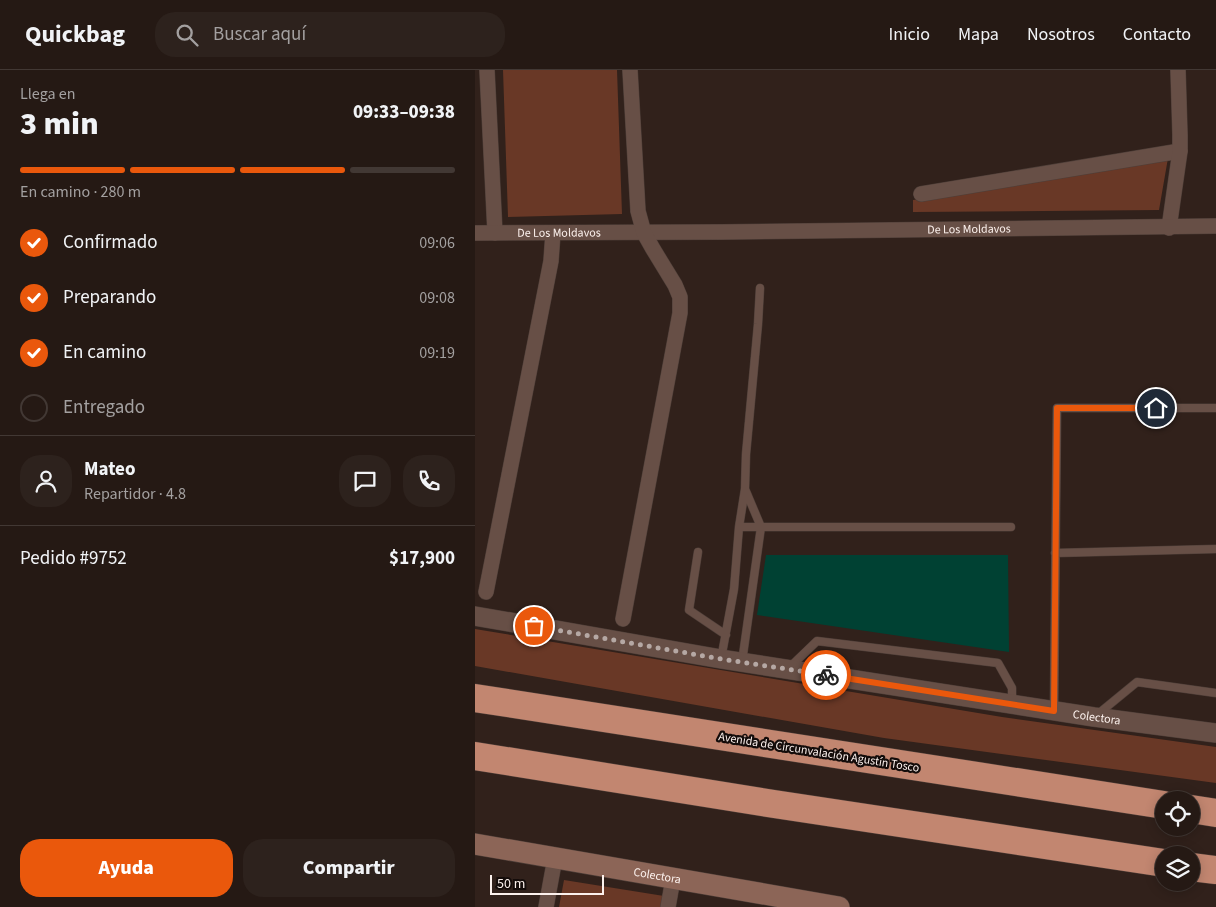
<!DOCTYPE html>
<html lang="es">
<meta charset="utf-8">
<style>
body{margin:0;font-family:"Source Sans 3",sans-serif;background:#2d221d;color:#f1f3f6;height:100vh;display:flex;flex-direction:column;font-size:19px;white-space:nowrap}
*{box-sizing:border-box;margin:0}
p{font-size:16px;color:#a3a0a0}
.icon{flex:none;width:28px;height:28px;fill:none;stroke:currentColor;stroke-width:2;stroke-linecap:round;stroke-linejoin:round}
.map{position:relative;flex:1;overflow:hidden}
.sheet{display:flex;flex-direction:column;background:#251914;width:475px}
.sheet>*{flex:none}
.buttons{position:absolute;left:680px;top:721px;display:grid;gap:10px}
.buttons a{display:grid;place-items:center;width:45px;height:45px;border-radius:50%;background:#251914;box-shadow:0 2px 12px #0003,0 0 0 1px #423834;font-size:25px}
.scale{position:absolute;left:15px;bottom:12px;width:114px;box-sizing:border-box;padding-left:5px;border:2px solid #fcf1ed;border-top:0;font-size:14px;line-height:18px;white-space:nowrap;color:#fcf1ed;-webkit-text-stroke:4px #140c0a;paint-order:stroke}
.pin{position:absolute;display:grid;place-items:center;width:42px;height:42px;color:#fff;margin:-21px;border:2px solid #fff;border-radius:50%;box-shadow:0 1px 5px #0007}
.courier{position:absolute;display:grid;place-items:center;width:50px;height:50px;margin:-25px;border:4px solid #ea580c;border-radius:50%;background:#fff;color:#222;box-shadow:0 1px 6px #0007}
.summary em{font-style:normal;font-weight:800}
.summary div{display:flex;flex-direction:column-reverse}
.summary{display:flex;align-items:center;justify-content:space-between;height:85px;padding:0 20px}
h1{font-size:32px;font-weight:800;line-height:38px}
.bar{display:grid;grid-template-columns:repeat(4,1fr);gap:8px 5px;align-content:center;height:60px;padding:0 20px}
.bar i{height:6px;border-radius:4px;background:#423834}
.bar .active{background:#ea580c}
.bar p{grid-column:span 4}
.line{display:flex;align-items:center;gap:12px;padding:0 20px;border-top:1px solid #423834}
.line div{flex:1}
.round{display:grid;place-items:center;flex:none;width:52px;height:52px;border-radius:20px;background:#2d221d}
ol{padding:0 20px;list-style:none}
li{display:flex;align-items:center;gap:15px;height:55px}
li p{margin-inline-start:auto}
li .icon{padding:5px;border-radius:50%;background:#ea580c;color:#fff;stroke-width:4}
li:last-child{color:#a3a0a0}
li i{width:28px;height:28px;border:2px solid #423834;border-radius:50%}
.button{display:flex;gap:10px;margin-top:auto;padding:10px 20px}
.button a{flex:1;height:58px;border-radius:20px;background:#ea580c;color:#fff;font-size:20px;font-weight:800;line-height:58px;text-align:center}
.button a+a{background:#2d221d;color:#f1f3f6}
header{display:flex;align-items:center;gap:30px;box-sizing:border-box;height:70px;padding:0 25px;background:#251914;border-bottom:1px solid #423834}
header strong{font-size:24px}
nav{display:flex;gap:28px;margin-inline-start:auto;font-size:18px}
.search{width:350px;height:45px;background:#2d221d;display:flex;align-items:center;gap:12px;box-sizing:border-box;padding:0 18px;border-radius:20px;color:#a3a0a0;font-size:19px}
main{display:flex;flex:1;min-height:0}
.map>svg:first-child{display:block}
.green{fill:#693826}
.building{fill:#004133}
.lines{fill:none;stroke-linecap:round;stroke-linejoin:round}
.service-casing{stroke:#4d3e38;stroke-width:9}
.minor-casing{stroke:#4d3e38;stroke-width:16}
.tertiary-casing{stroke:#4d3e38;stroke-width:20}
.secondary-casing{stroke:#4d3e38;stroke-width:22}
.motorway-casing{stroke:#4d3e38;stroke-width:29}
.service{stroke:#674f46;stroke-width:8}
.minor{stroke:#674f46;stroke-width:15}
.tertiary{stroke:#674f46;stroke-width:19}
.secondary{stroke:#8c6557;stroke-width:21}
.motorway{stroke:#c28670;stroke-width:28}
.done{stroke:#b5a8a4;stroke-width:5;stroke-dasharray:0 9}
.route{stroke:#ea580c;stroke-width:6}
.labels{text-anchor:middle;stroke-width:4.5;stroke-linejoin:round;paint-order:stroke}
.street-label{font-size:12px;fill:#fcf1ed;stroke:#140c0a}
</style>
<header>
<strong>Quickbag</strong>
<div class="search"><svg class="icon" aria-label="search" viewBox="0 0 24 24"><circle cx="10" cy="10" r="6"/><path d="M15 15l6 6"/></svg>Buscar aquí</div>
<nav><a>Inicio</a><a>Mapa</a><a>Nosotros</a><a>Contacto</a></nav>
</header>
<main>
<section class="sheet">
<div class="summary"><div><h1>3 min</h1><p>Llega en</p></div><em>09:33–09:38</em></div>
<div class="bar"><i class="active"></i><i class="active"></i><i class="active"></i><i></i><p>En camino · 280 m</p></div>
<ol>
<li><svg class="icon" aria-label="check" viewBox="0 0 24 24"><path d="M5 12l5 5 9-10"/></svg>Confirmado<p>09:06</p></li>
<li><svg class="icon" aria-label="check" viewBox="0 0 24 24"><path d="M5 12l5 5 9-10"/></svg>Preparando<p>09:08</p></li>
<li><svg class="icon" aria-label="check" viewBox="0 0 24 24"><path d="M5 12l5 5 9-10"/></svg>En camino<p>09:19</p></li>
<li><i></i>Entregado</li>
</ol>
<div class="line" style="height:90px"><a class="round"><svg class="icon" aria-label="person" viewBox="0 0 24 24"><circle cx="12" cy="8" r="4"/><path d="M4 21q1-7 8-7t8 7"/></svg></a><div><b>Mateo</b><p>Repartidor · 4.8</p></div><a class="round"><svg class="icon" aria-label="chat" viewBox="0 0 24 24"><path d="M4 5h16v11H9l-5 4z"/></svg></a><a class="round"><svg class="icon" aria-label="phone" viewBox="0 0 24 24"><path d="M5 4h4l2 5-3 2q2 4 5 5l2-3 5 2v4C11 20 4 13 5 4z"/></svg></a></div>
<div class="line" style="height:65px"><div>Pedido #9752</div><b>$17,900</b></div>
<div class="button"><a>Ayuda</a><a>Compartir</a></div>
</section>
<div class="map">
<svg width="741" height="837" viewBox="0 0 741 837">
<rect width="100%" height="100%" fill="#31211b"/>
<path class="green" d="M 28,0 L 142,0 L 147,144 L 33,147 Z
M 693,88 L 684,140 L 438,142 L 438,130 Z
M 0,559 L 527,647 L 741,677 L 741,713 L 409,668 L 0,596 Z
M 89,810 L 189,826 L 187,837 L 84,837 Z"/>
<path class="building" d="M 291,485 L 533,485 L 534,582 L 282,545 Z"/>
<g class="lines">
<defs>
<path id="service" d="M 264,457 L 536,457
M 223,482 L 214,540 L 251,565
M 580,483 L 741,479
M 246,589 L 259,519 L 264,457 L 270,419 L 271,384 L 283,254 L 285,218
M 267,592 L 286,457 L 270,419
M 314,598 L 342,571 L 523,593 L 537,618 L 537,634
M 579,641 L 582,338 L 741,338
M 623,644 L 662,612 L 741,623"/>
<g id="minor">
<path d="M 12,0 L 20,163"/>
<path d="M 446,124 L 705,81"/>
<path d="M 694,158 L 705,81 L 705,65 L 703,0"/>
<path id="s1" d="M 0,163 L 246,162 L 741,156"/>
<path d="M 11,522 L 76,191 L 78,163"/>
<path d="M 148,549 L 205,243 L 205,227 L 200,215 L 178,179 L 169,163 L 163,141 L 155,0"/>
<path d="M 71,837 L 80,788"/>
<path d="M 193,837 L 198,809"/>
</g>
<g id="tertiary">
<path id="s2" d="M 0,546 L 246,589 L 619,647 L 741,663"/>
</g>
<g id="secondary">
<path id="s3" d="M 0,774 L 364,837"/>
</g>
<path id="motorway" d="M 0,628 L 689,735
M 0,686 L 299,734 L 689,793
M 716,739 L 741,743
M 716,797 L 741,800"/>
</defs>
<use href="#service" class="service-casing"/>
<use href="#minor" class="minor-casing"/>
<use href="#tertiary" class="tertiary-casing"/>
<use href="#secondary" class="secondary-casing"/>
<use href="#motorway" class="motorway-casing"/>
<use href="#service" class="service"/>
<use href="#minor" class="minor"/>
<use href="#tertiary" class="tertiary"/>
<use href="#secondary" class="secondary"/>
<use href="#motorway" class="motorway"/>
</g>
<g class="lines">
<path class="done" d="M 59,556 L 246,589 L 351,605"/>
<path class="route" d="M 351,605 L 579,641 L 582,338 L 681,338"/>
</g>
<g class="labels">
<g class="street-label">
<text dy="4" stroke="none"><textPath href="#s1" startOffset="494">De Los Moldavos</textPath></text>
<text dy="4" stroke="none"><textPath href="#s1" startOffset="84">De Los Moldavos</textPath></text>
<text dy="4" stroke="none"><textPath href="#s2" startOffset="630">Colectora</textPath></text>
<text transform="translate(344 682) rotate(9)" y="4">Avenida de Circunvalación Agustín Tosco</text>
<text dy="4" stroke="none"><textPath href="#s3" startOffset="185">Colectora</textPath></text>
</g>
</g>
</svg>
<div class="buttons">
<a><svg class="icon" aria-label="locate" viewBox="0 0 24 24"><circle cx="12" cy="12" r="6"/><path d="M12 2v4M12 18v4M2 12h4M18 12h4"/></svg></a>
<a><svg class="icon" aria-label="layers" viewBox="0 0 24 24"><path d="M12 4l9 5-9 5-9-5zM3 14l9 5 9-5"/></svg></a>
</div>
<div class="scale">50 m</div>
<div class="pin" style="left:59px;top:556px;background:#ea580c"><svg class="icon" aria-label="bag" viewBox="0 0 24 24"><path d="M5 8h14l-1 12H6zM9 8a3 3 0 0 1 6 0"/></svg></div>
<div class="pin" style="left:681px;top:338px;background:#1f2937"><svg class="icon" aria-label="home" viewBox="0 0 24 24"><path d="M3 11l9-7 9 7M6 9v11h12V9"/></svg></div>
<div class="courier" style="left:351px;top:605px"><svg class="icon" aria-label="bike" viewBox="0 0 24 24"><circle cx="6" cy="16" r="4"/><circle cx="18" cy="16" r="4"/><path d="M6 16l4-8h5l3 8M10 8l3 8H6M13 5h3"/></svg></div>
</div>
</main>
